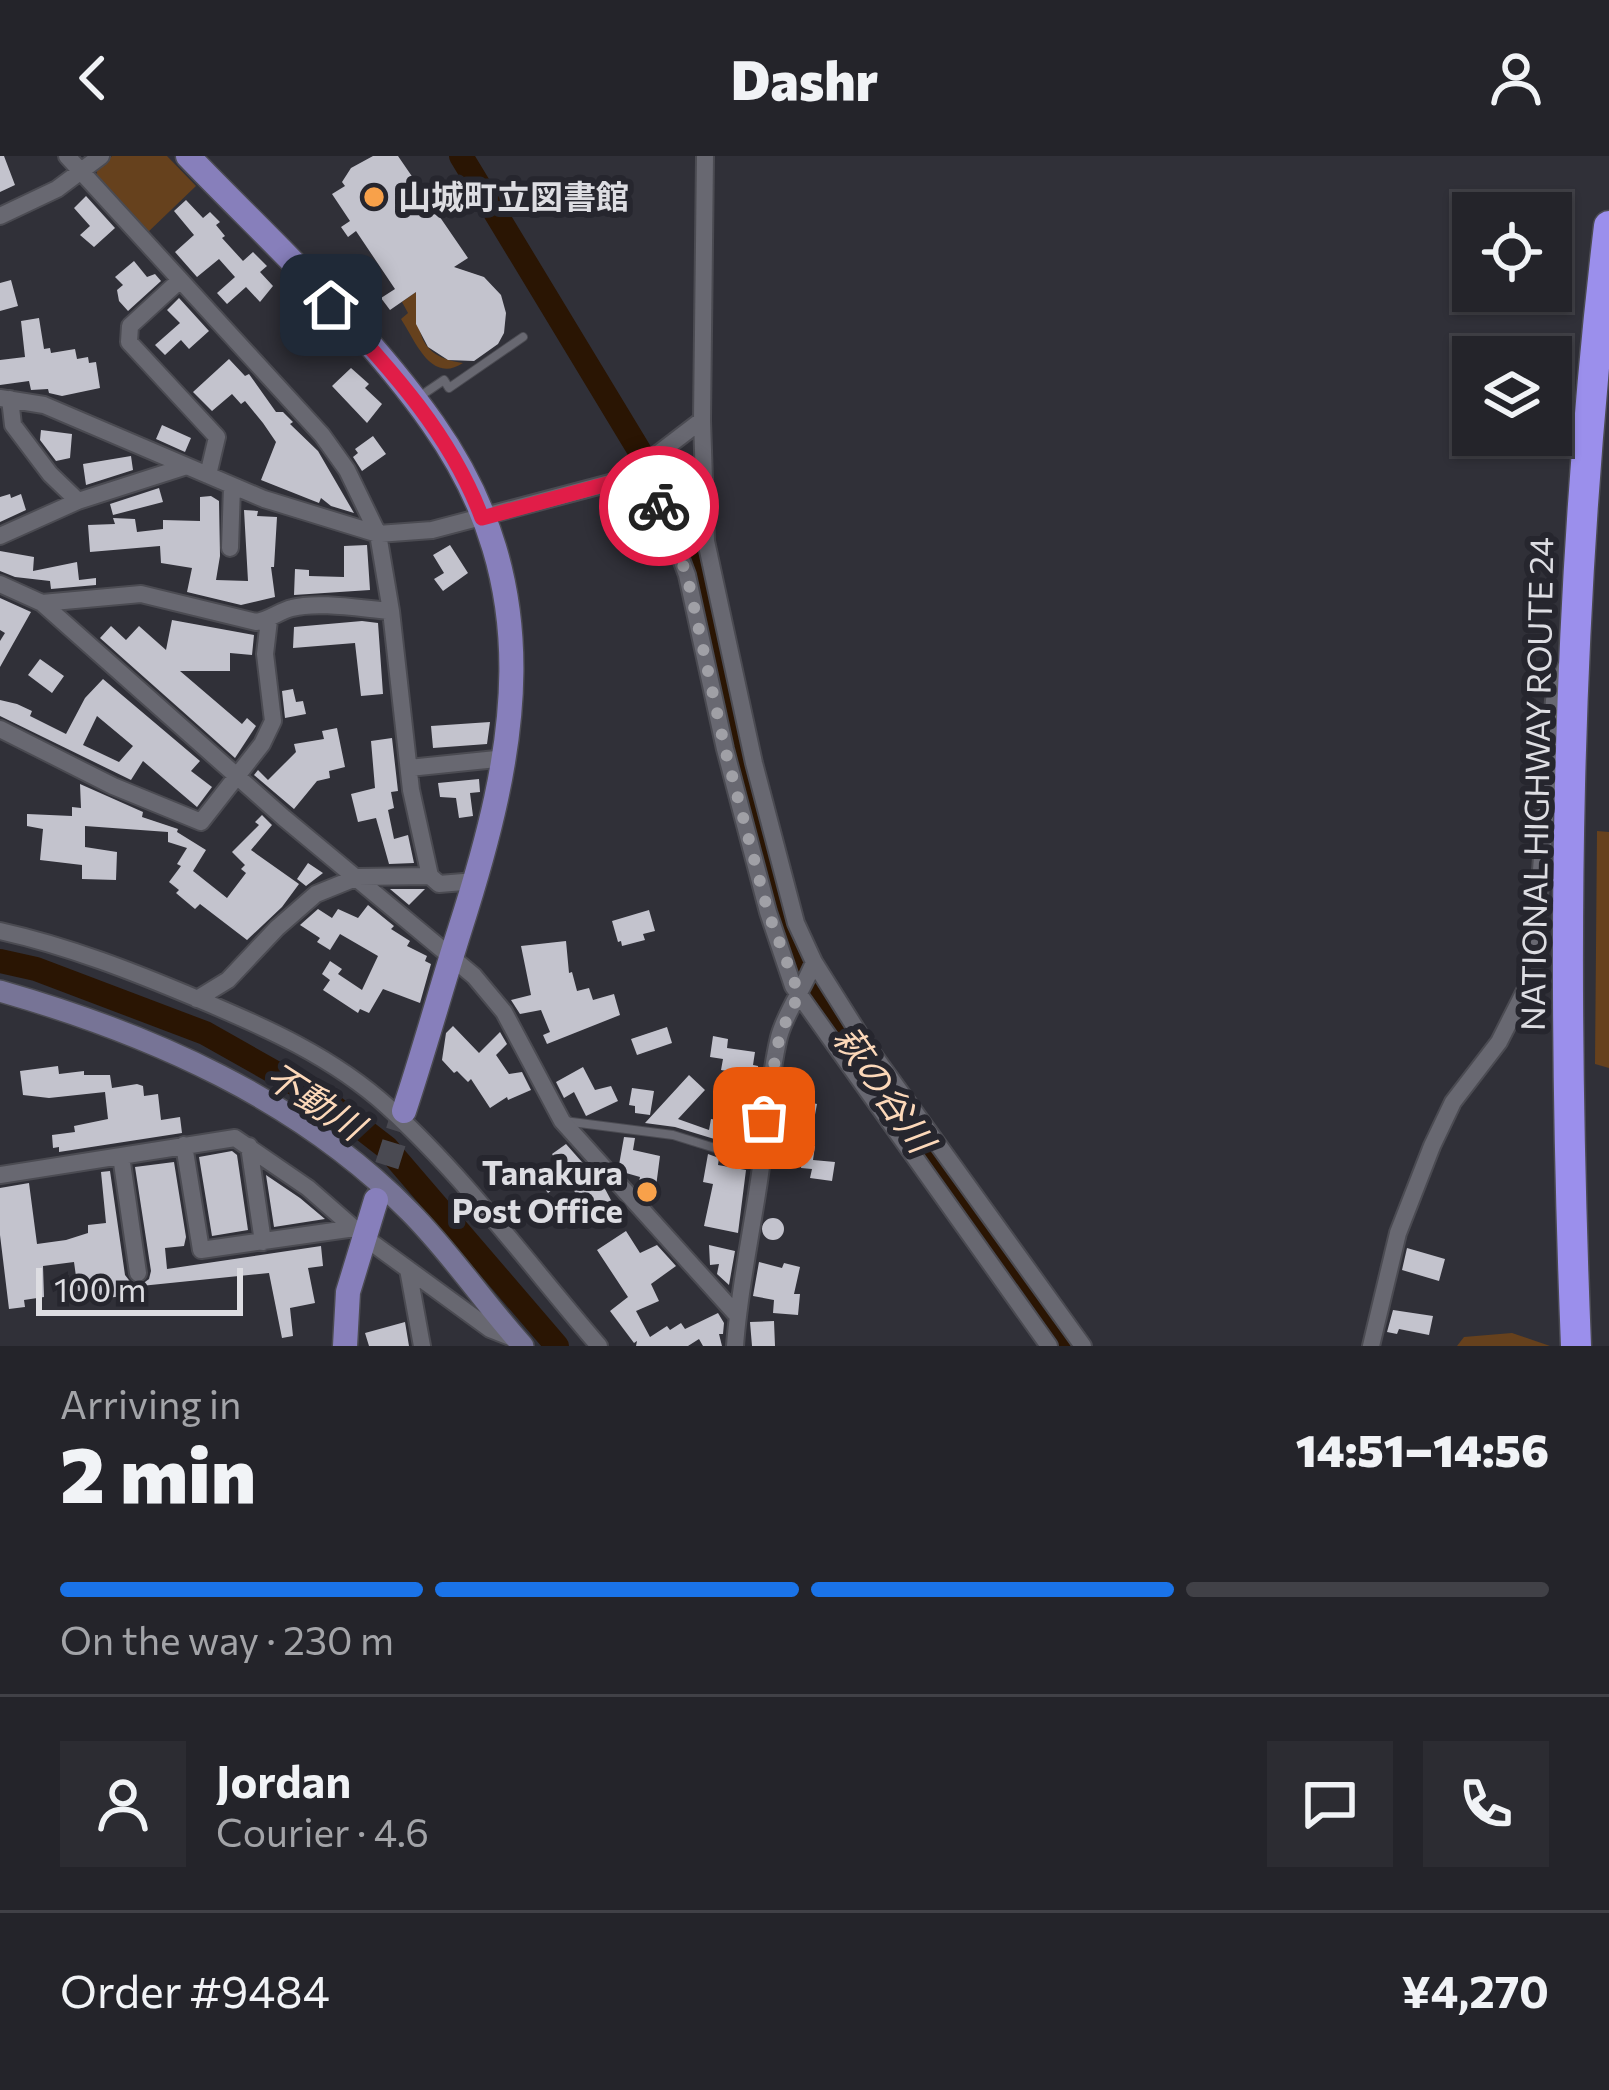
<!DOCTYPE html>
<meta charset="utf-8">
<style>
body{margin:0;font-family:Commissioner,"Noto Sans JP",sans-serif;background:#2c2c32;color:#f1f3f6;height:100vh;display:flex;flex-direction:column;font-size:45px;white-space:nowrap}
*{box-sizing:border-box;margin:0}
p{font-size:39px;color:#a3a4a8}
.icon{flex:none;width:66px;height:66px;fill:none;stroke:currentColor;stroke-width:2;stroke-linecap:round;stroke-linejoin:round}
.map{position:relative;height:1190px;overflow:hidden}
.drawer{display:flex;flex-direction:column;background:#24242a;flex:1}
.drawer>*{flex:none}
.controls{position:absolute;left:1452px;top:36px;display:grid;gap:24px}
.controls a{display:grid;place-items:center;width:120px;height:120px;border-radius:0px;background:#24242a;box-shadow:0 3px 9px #0004,0 0 0 3px #414147;font-size:60px}
.scale{position:absolute;left:36px;bottom:30px;width:207px;box-sizing:border-box;padding-left:12px;border:6px solid #dddde2;border-top:0;font-size:33px;line-height:42px;white-space:nowrap;color:#dddde2;-webkit-text-stroke:9px #26262e;paint-order:stroke}
.pin{position:absolute;display:grid;place-items:center;width:102px;height:102px;color:#fff;margin:-51px;border-radius:24px;box-shadow:0 6px 18px #0006}
.courier{position:absolute;display:grid;place-items:center;width:120px;height:120px;margin:-60px;border:9px solid #e11d48;border-radius:50%;background:#fff;color:#222;box-shadow:0 3px 15px #0007}
.summary em{font-style:normal;font-weight:800}
.summary div{display:flex;flex-direction:column-reverse}
.summary{display:flex;align-items:center;justify-content:space-between;height:204px;padding:0 60px}
h1{font-size:78px;font-weight:800;line-height:90px}
.bar{display:grid;grid-template-columns:repeat(4,1fr);gap:18px 12px;align-content:center;height:144px;padding:0 60px}
.bar i{height:15px;border-radius:9px;background:#414147}
.bar .current{background:#1a73e8}
.bar p{grid-column:span 4}
.line{display:flex;align-items:center;gap:30px;padding:0 60px;border-top:3px solid #414147}
.line div{flex:1}
.round{display:grid;place-items:center;flex:none;width:126px;height:126px;border-radius:0px;background:#2c2c32}
header{display:flex;justify-content:space-between;align-items:center;height:156px;padding:0 60px;background:#24242a;font-size:54px;font-weight:800}
.map>svg:first-child{display:block}
.green{fill:#66411d}
.lines{fill:none;stroke-linecap:round;stroke-linejoin:round}
.river{stroke:#2a1503;stroke-width:24}
.building{fill:#c3c3cd;fill-rule:evenodd}
.primary-tunnel{stroke:#4a4a52;stroke-width:24;stroke-dasharray:24 12;stroke-linecap:butt}
.lane-casing{stroke:#4b4b52;stroke-width:10}
.street-casing{stroke:#4b4b52;stroke-width:20}
.secondary-casing{stroke:#4b4b52;stroke-width:24}
.primary-casing{stroke:#4b4b52;stroke-width:27}
.highway-casing{stroke:#4b4b52;stroke-width:33}
.lane{stroke:#686871;stroke-width:8}
.street{stroke:#686871;stroke-width:16}
.secondary{stroke:#777496;stroke-width:21}
.primary{stroke:#877fbb;stroke-width:24}
.highway{stroke:#9b8fec;stroke-width:30}
.done{stroke:#a0a0a6;stroke-width:12;stroke-dasharray:0 21.6}
.route{stroke:#e11d48;stroke-width:15}
.poi-dot{fill:#f8a14a;stroke:#26262e;stroke-width:4.5}
.labels{text-anchor:middle;stroke-width:12;stroke-linejoin:round;paint-order:stroke}
.poi-label{font-size:33px;font-weight:bold;fill:#dddde2;stroke:#26262e;text-anchor:start}
.street-label{font-size:33px;fill:#dddde2;stroke:#26262e}
.water-label{font-size:36px;font-style:italic;fill:#fcd8b9;stroke:#26262e}
</style>
<header><svg class="icon" aria-label="back" viewBox="0 0 24 24"><path d="M15 5l-7 7 7 7"/></svg>Dashr<svg class="icon" aria-label="person" viewBox="0 0 24 24"><circle cx="12" cy="8" r="4"/><path d="M4 21q1-7 8-7t8 7"/></svg></header>
<div class="map">
<svg width="1609" height="1190" viewBox="0 0 1609 1190">
<rect width="100%" height="100%" fill="#303038"/>
<path class="green" d="M 112,0 L 167,0 L 196,30 L 146,78 L 96,24 L 97,15 Z
M 416,136 C 419,172 415,200 463,207 C 431,228 416,186 401,163 L 408,157 L 402,146 Z
M 1597,675 L 1609,676 L 1609,912 L 1595,908 Z
M 1512,1177 L 1550,1190 L 1457,1190 L 1464,1181 Z"/>
<g class="lines">
<path class="river" d="M 461,0 L 671,347 L 690,387 L 758,676 L 790,791 L 801,815 L 1067,1190
M 0,805 L 36,813 L 205,877 L 329,947 L 387,992 L 557,1190"/>
</g>
<path class="building" d="M 0,0 L 4,0 L 15,29 L 0,36 Z
M 373,0 L 398,0 L 468,102 L 454,111 L 484,121 L 501,139 L 506,157 L 504,177 L 498,188 L 474,205 L 448,204 L 428,191 L 416,168 L 416,136 L 390,154 L 381,142 L 395,133 L 356,75 L 348,81 L 341,71 L 350,65 L 332,38 L 345,30 L 342,26 L 351,12 Z
M 86,40 L 115,72 L 94,91 L 80,79 L 90,70 L 74,52 Z
M 186,44 L 203,62 L 210,56 L 220,66 L 216,69 L 225,80 L 222,82 L 243,105 L 253,96 L 267,110 L 260,116 L 273,130 L 260,146 L 246,131 L 227,148 L 217,137 L 235,121 L 219,103 L 197,121 L 175,96 L 194,79 L 174,55 Z
M 134,105 L 147,121 L 155,118 L 161,125 L 128,155 L 119,145 L 117,134 L 123,129 L 115,121 Z
M 11,124 L 18,150 L 0,155 L 0,127 Z
M 179,142 L 209,175 L 189,193 L 181,184 L 165,199 L 155,189 L 180,167 L 167,154 Z
M 39,162 L 44,193 L 50,192 L 51,197 L 75,193 L 77,203 L 88,201 L 89,207 L 96,206 L 100,232 L 62,240 L 49,237 L 48,233 L 31,234 L 29,225 L 0,229 L 0,204 L 25,201 L 21,165 Z
M 229,203 L 245,220 L 249,218 L 276,256 L 283,256 L 293,266 L 290,268 L 318,295 L 354,357 L 331,350 L 321,342 L 319,347 L 261,324 L 276,286 L 263,267 L 245,245 L 241,248 L 232,238 L 212,255 L 193,236 Z
M 351,212 L 369,228 L 365,232 L 382,248 L 367,267 L 332,230 Z
M 162,269 L 191,282 L 185,296 L 156,283 Z
M 41,274 L 72,278 L 70,302 L 56,305 L 40,284 Z
M 373,280 L 386,298 L 362,315 L 353,301 L 358,297 L 355,293 Z
M 131,300 L 133,314 L 86,329 L 83,308 Z
M 159,332 L 163,346 L 113,359 L 110,348 Z
M 10,338 L 11,342 L 21,338 L 26,354 L 0,366 L 0,341 Z
M 211,340 L 219,345 L 220,400 L 216,424 L 248,425 L 244,354 L 258,355 L 257,360 L 277,361 L 274,411 L 271,411 L 275,441 L 241,449 L 187,436 L 192,412 L 161,407 L 160,390 L 90,396 L 88,369 L 115,368 L 113,362 L 135,363 L 137,376 L 163,373 L 163,364 L 200,365 L 200,341 Z
M 367,389 L 370,434 L 294,439 L 295,413 L 309,414 L 309,420 L 344,421 L 344,390 Z
M 450,389 L 468,417 L 443,435 L 434,423 L 444,417 L 433,399 Z
M 0,395 L 34,401 L 33,415 L 77,406 L 79,424 L 96,422 L 96,429 L 51,433 L 50,425 L 15,421 L 0,415 Z
M 0,442 L 31,456 L 0,511 L 0,485 L 5,477 L 0,474 Z
M 172,464 L 254,479 L 252,499 L 230,497 L 230,515 L 180,515 L 242,568 L 247,562 L 256,570 L 235,602 L 100,482 L 111,470 L 126,484 L 139,470 L 166,494 Z
M 362,465 L 378,467 L 383,538 L 361,540 L 355,487 L 293,492 L 294,471 Z
M 40,503 L 64,520 L 52,537 L 28,519 Z
M 103,523 L 200,605 L 191,615 L 212,631 L 197,651 L 143,605 L 131,624 L 0,560 L 0,544 L 17,548 L 32,555 L 30,560 L 66,578 L 85,542 ZM 97,560 L 133,590 L 119,606 L 83,589 Z
M 293,533 L 296,546 L 303,545 L 306,558 L 285,562 L 282,535 Z
M 490,566 L 487,588 L 433,592 L 431,570 Z
M 337,572 L 345,611 L 329,615 L 330,622 L 317,625 L 294,653 L 254,619 L 258,614 L 268,624 L 296,596 L 294,588 L 324,583 L 322,575 Z
M 392,582 L 398,635 L 391,636 L 394,652 L 388,654 L 394,683 L 408,679 L 414,707 L 389,708 L 376,662 L 358,666 L 351,638 L 375,632 L 371,585 Z
M 479,623 L 480,636 L 470,637 L 473,660 L 459,662 L 456,642 L 440,641 L 438,627 Z
M 80,628 L 143,656 L 142,661 L 178,673 L 177,676 L 206,694 L 193,715 L 227,742 L 246,717 L 241,713 L 245,709 L 232,696 L 259,669 L 255,666 L 262,659 L 272,669 L 251,694 L 299,728 L 282,751 L 247,784 L 200,748 L 195,753 L 176,737 L 179,734 L 169,726 L 181,710 L 177,708 L 187,692 L 168,686 L 168,676 L 85,670 L 85,691 L 117,696 L 116,724 L 82,723 L 82,709 L 40,704 L 43,673 L 27,670 L 27,658 L 72,660 L 72,651 L 81,652 Z
M 308,707 L 323,717 L 306,730 L 297,723 Z
M 390,733 L 425,733 L 409,749 Z
M 368,749 L 394,770 L 391,773 L 410,785 L 407,790 L 427,800 L 425,805 L 431,808 L 420,847 L 383,833 L 369,857 L 360,853 L 358,857 L 323,834 L 330,824 L 322,818 L 330,805 L 342,813 L 338,818 L 362,834 L 378,800 L 340,778 L 330,794 L 317,786 L 320,782 L 300,769 L 318,753 L 332,762 L 338,753 L 358,762 Z
M 649,754 L 655,775 L 643,778 L 645,784 L 622,790 L 621,785 L 618,786 L 612,765 Z
M 566,785 L 569,817 L 572,816 L 577,835 L 589,832 L 593,844 L 614,838 L 620,859 L 547,888 L 543,879 L 550,876 L 541,854 L 520,858 L 511,844 L 531,839 L 521,790 Z
M 453,870 L 479,897 L 500,876 L 507,888 L 496,899 L 509,918 L 522,916 L 531,934 L 508,944 L 507,941 L 490,952 L 471,923 L 468,926 L 457,915 L 454,917 L 442,904 L 446,877 Z
M 667,871 L 672,887 L 637,899 L 631,883 Z
M 713,880 L 728,883 L 727,892 L 755,896 L 753,909 L 758,910 L 759,922 L 754,960 L 747,959 L 752,931 L 731,928 L 733,916 L 721,914 L 723,903 L 710,901 Z
M 58,910 L 59,918 L 84,915 L 84,919 L 110,919 L 112,932 L 137,928 L 143,930 L 144,940 L 158,938 L 161,964 L 180,961 L 182,977 L 59,996 L 59,991 L 53,992 L 52,979 L 75,976 L 74,970 L 108,963 L 105,936 L 49,942 L 23,939 L 20,915 Z
M 583,911 L 595,934 L 611,930 L 618,945 L 586,960 L 574,936 L 564,942 L 556,926 Z
M 689,919 L 705,934 L 678,963 L 709,974 L 711,963 L 738,967 L 734,989 L 675,971 L 645,967 Z
M 784,926 L 811,935 L 808,946 L 817,948 L 814,964 L 791,959 L 790,966 L 784,966 L 783,974 L 778,973 Z
M 632,932 L 654,935 L 650,959 L 635,957 L 635,950 L 629,949 Z
M 624,981 L 635,982 L 633,994 L 660,1000 L 654,1046 L 638,1030 L 640,1021 L 626,1017 L 619,1009 Z
M 566,988 L 604,1031 L 612,1046 L 581,1063 L 572,1046 L 580,1042 L 565,1024 L 548,1037 L 536,1022 L 557,1006 L 552,998 Z
M 804,988 L 815,990 L 813,1004 L 835,1006 L 832,1025 L 810,1022 L 812,1013 L 801,1012 Z
M 232,995 L 237,999 L 248,1074 L 212,1080 L 199,1001 Z
M 708,998 L 719,1002 L 718,1009 L 746,1014 L 738,1077 L 704,1070 L 713,1028 L 703,1026 Z
M 174,1006 L 186,1081 L 184,1090 L 165,1092 L 167,1113 L 321,1090 L 323,1110 L 308,1112 L 315,1147 L 290,1152 L 293,1180 L 282,1182 L 269,1117 L 131,1131 L 132,1139 L 89,1144 L 88,1134 L 78,1135 L 74,1106 L 43,1110 L 44,1141 L 24,1144 L 25,1151 L 9,1153 L 0,1079 L 0,1032 L 29,1027 L 37,1088 L 66,1084 L 88,1077 L 88,1069 L 106,1067 L 101,1016 L 110,1015 L 125,1119 L 132,1128 L 141,1129 L 149,1123 L 151,1115 L 135,1011 Z
M 266,1019 L 300,1042 L 325,1063 L 274,1071 Z
M762 1073a11 11 0 1 1 22 0a11 11 0 1 1-22 0Z
M 626,1075 L 640,1097 L 657,1089 L 676,1110 L 651,1128 L 659,1145 L 636,1155 L 650,1181 L 667,1170 L 670,1174 L 681,1167 L 685,1173 L 718,1157 L 724,1167 L 723,1178 L 719,1178 L 722,1190 L 703,1190 L 699,1183 L 688,1190 L 636,1190 L 637,1185 L 634,1187 L 610,1155 L 628,1141 L 597,1094 Z
M 709,1089 L 735,1095 L 729,1129 L 717,1118 L 719,1108 L 710,1109 Z
M 1407,1092 L 1445,1103 L 1439,1125 L 1402,1114 Z
M 759,1106 L 782,1112 L 784,1107 L 800,1111 L 794,1138 L 800,1138 L 798,1159 L 773,1157 L 774,1144 L 753,1140 Z
M 1393,1154 L 1433,1160 L 1429,1179 L 1399,1173 L 1397,1178 L 1387,1176 Z
M 774,1165 L 775,1190 L 752,1190 L 750,1166 Z
M 405,1166 L 409,1190 L 369,1190 L 365,1177 Z"/>
<g class="lines">
<path class="primary-tunnel" d="M 376,1044 L 404,955"/>
<defs>
<path id="lane" d="M 416,243 L 444,224 L 449,232 L 523,181
M 564,965 L 673,979 L 760,1006"/>
<path id="street" d="M 67,0 L 322,279 L 347,314 L 378,378 L 391,455 L 411,634 L 430,720 L 439,728 L 476,725
M 705,0 L 702,264 L 706,385 L 754,607 L 796,767 L 814,806 C 804,832 786,855 779,881 C 768,927 767,972 760,1018 C 752,1075 739,1133 735,1190
M 0,60 L 57,33 L 101,0
M 179,125 L 130,170 L 129,186 L 217,281 L 208,319
M 0,242 L 44,249 L 264,343 L 378,378 L 432,374 L 625,323 L 702,264
M 10,243 L 13,269 L 50,318 L 78,345 L 184,311
M 636,315 L 666,363 L 687,419 L 725,593 L 768,756 L 793,830 L 1049,1190
M 0,380 L 78,345
M 230,392 L 232,330
M 0,428 L 42,447 L 284,662 L 474,820 L 504,856 L 562,965 L 735,1157
M 42,447 L 141,438 L 256,466 C 270,464 279,455 292,452 C 318,445 363,453 391,455
M 0,573 L 113,630 L 201,666 L 262,588 L 273,565 L 265,498 L 269,464
M 409,612 L 506,602
M 0,775 C 68,790 134,816 198,843 C 265,871 333,901 388,951 C 466,1022 530,1110 599,1190
M 814,806 L 865,887 L 1083,1190
M 197,843 L 228,824 L 277,772 L 316,738 L 358,721 L 430,720
M 184,989 L 201,1094 L 355,1072
M 249,990 L 263,1086
M 121,1000 L 138,1117
M 0,1019 L 235,982 L 308,1032 L 364,1081 L 490,1173 L 513,1182
M 408,1113 L 422,1190
M 1371,1190 L 1398,1077 L 1432,990 L 1453,946 L 1499,886 L 1533,819 L 1554,544 L 1565,512"/>
<path id="secondary" d="M 0,835 C 150,878 299,943 410,1056 C 451,1097 484,1147 523,1190"/>
<path id="primary" d="M 188,0 C 271,86 364,170 433,268 C 549,433 517,595 460,773 C 441,833 424,895 404,955
M 345,1190 L 348,1136 L 376,1044"/>
<path id="highway" d="M 1576,1190 C 1561,810 1564,448 1609,70"/>
</defs>
<use href="#lane" class="lane-casing"/>
<use href="#street" class="street-casing"/>
<use href="#secondary" class="secondary-casing"/>
<use href="#primary" class="primary-casing"/>
<use href="#highway" class="highway-casing"/>
<use href="#lane" class="lane"/>
<use href="#street" class="street"/>
<use href="#secondary" class="secondary"/>
<use href="#primary" class="primary"/>
<use href="#highway" class="highway"/>
</g>
<g class="lines">
<path class="done" d="M 659,350 L 687,419 L 725,593 L 768,756 L 799,838 L 780,878 L 764,962"/>
<path class="route" d="M 331,149 C 391,214 450,277 482,362 L 625,323 L 636,315 L 659,350"/>
</g>
<g class="poi-dot">
<circle cx="374" cy="41" r="12"/>
<circle cx="647" cy="1036" r="12"/>
</g>
<g class="labels">
<g class="poi-label">
<text x="398" y="53">山城町立図書館</text>
<text x="623" y="1029" text-anchor="end">Tanakura<tspan x="623" dy="38">Post Office</tspan></text>
</g>
<g class="street-label">
<text transform="translate(1537 628) rotate(-89)" y="12">NATIONAL HIGHWAY ROUTE 24</text>
</g>
<g class="water-label">
<text transform="translate(884 933) rotate(55)" y="13">萩の谷川</text>
<text transform="translate(315 945) rotate(33)" y="13">不動川</text>
</g>
</g>
</svg>
<div class="controls">
<a><svg class="icon" aria-label="locate" viewBox="0 0 24 24"><circle cx="12" cy="12" r="6"/><path d="M12 2v4M12 18v4M2 12h4M18 12h4"/></svg></a>
<a><svg class="icon" aria-label="layers" viewBox="0 0 24 24"><path d="M12 4l9 5-9 5-9-5zM3 14l9 5 9-5"/></svg></a>
</div>
<div class="scale">100 m</div>
<div class="pin" style="left:764px;top:962px;background:#ea580c"><svg class="icon" aria-label="bag" viewBox="0 0 24 24"><path d="M5 8h14l-1 12H6zM9 8a3 3 0 0 1 6 0"/></svg></div>
<div class="pin" style="left:331px;top:149px;background:#1f2937"><svg class="icon" aria-label="home" viewBox="0 0 24 24"><path d="M3 11l9-7 9 7M6 9v11h12V9"/></svg></div>
<div class="courier" style="left:659px;top:350px"><svg class="icon" aria-label="bike" viewBox="0 0 24 24"><circle cx="6" cy="16" r="4"/><circle cx="18" cy="16" r="4"/><path d="M6 16l4-8h5l3 8M10 8l3 8H6M13 5h3"/></svg></div>
</div>
<section class="drawer">
<div class="summary"><div><h1>2 min</h1><p>Arriving in</p></div><em>14:51–14:56</em></div>
<div class="bar"><i class="current"></i><i class="current"></i><i class="current"></i><i></i><p>On the way · 230 m</p></div>
<div class="line" style="height:216px"><a class="round"><svg class="icon" aria-label="person" viewBox="0 0 24 24"><circle cx="12" cy="8" r="4"/><path d="M4 21q1-7 8-7t8 7"/></svg></a><div><b>Jordan</b><p>Courier · 4.6</p></div><a class="round"><svg class="icon" aria-label="chat" viewBox="0 0 24 24"><path d="M4 5h16v11H9l-5 4z"/></svg></a><a class="round"><svg class="icon" aria-label="phone" viewBox="0 0 24 24"><path d="M5 4h4l2 5-3 2q2 4 5 5l2-3 5 2v4C11 20 4 13 5 4z"/></svg></a></div>
<div class="line" style="height:156px"><div>Order #9484</div><b>¥4,270</b></div>
</section>
